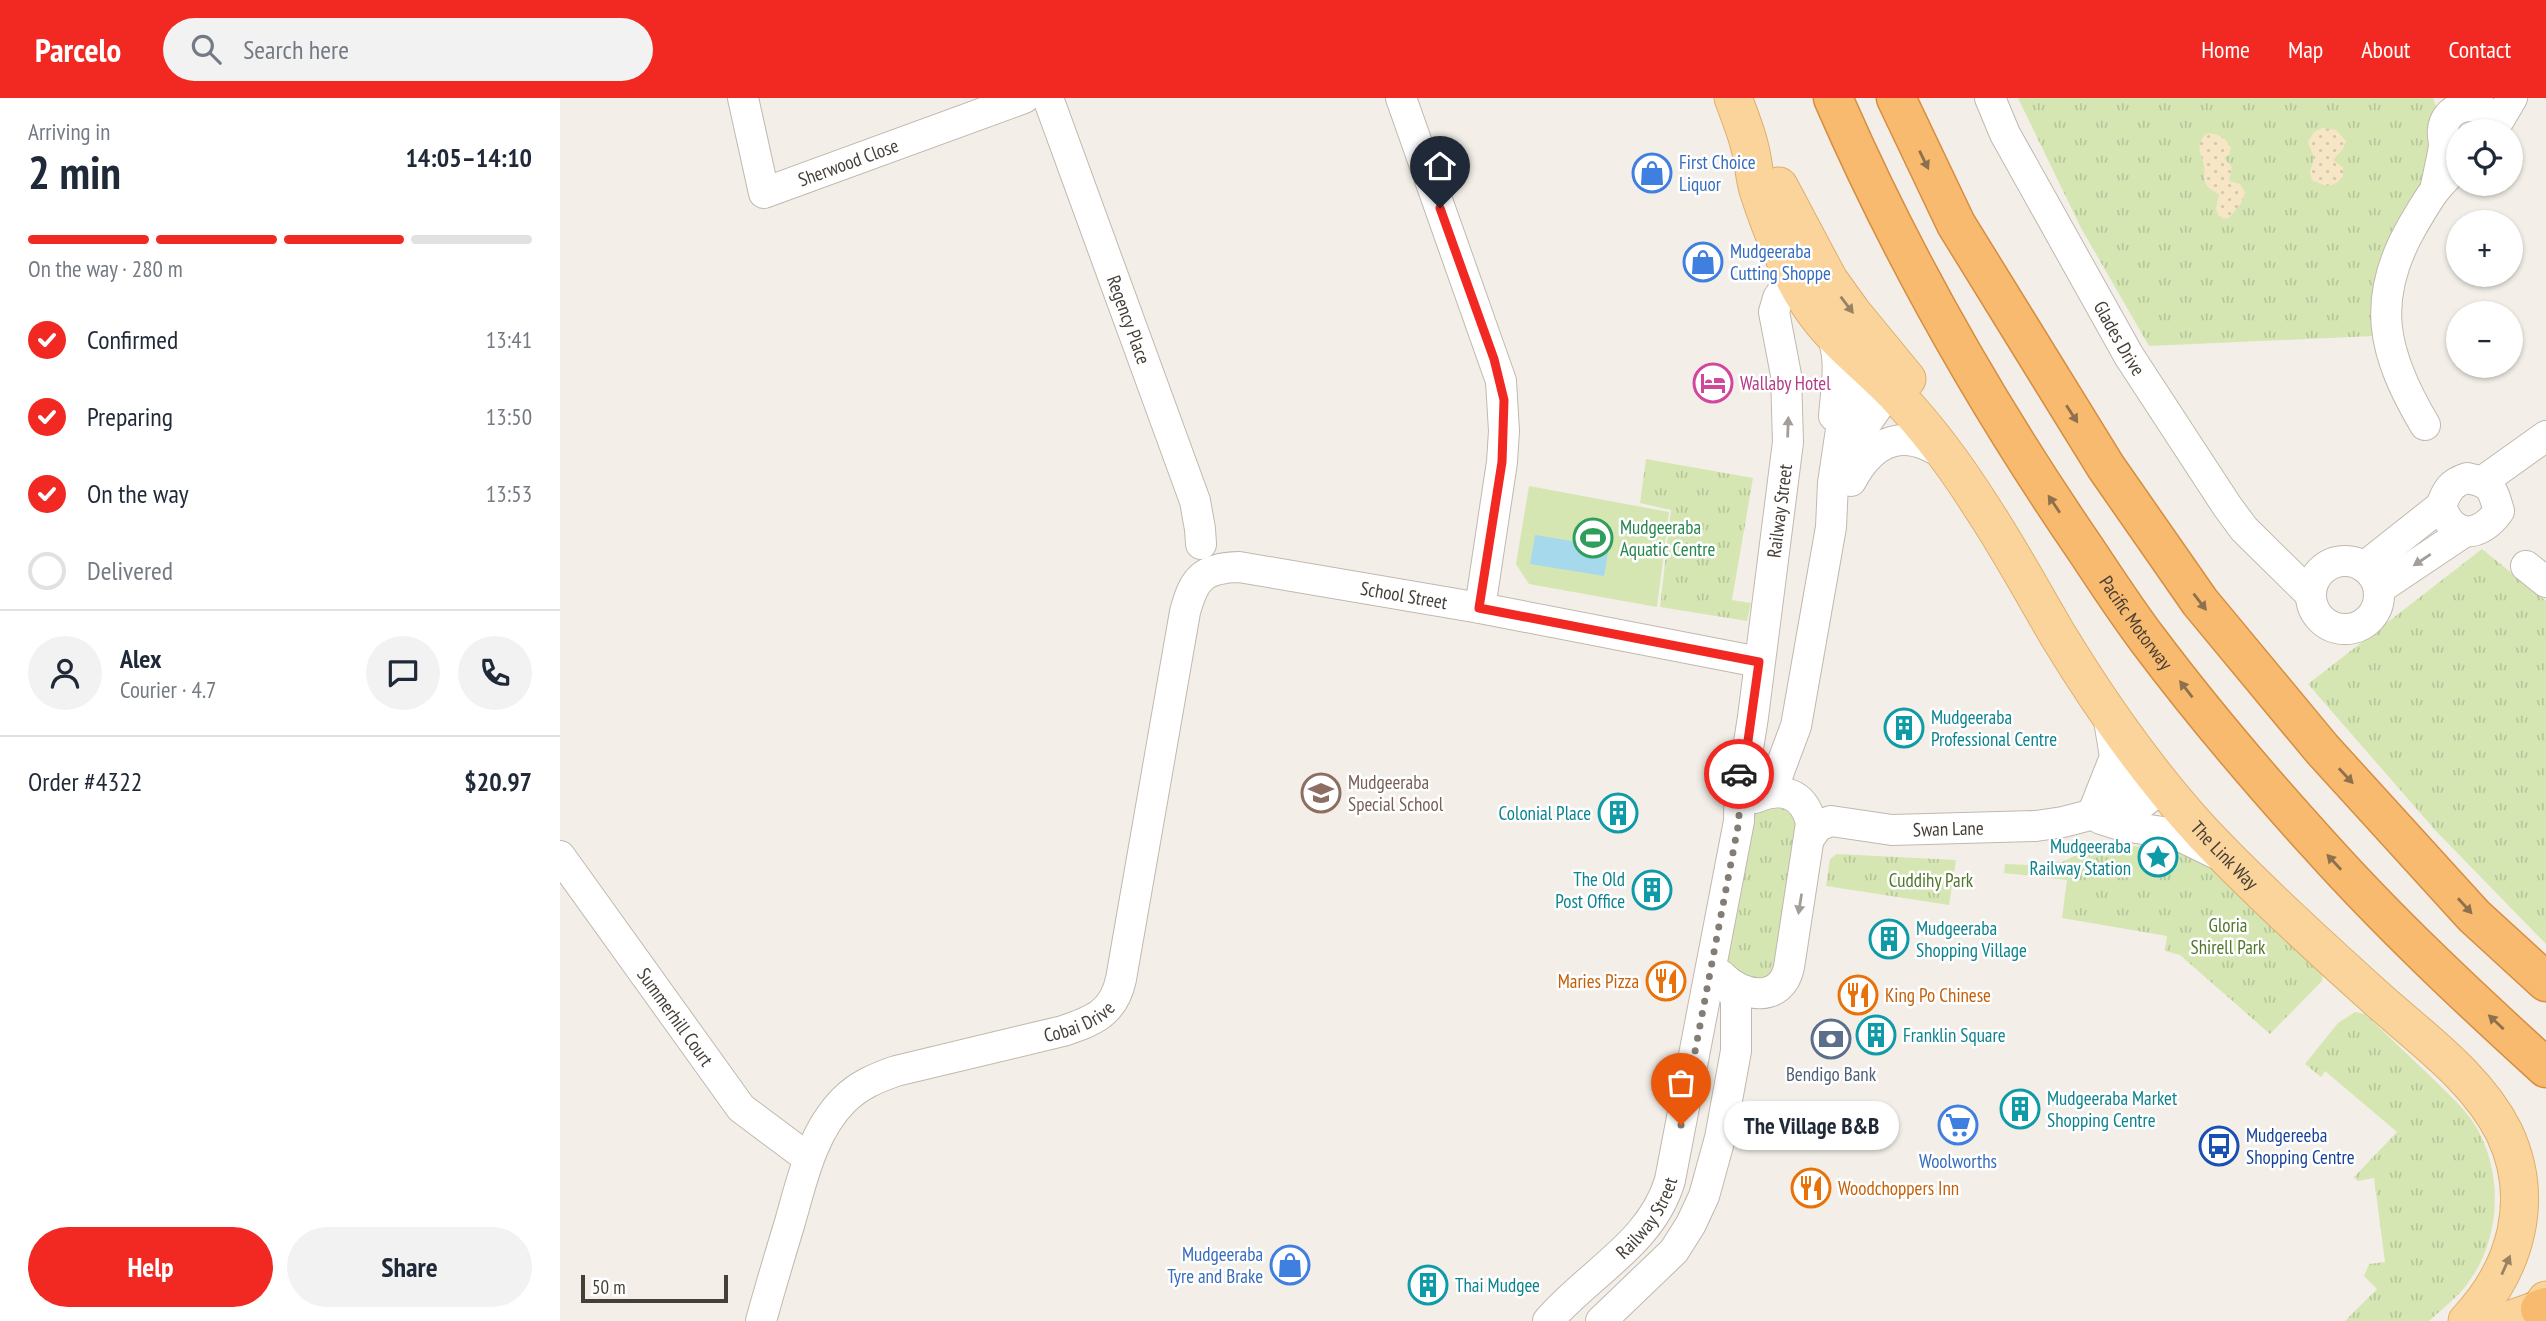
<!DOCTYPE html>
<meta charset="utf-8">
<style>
body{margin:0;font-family:"PT Sans Narrow",sans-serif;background:#f2f2f3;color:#1f2937;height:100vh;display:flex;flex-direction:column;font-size:26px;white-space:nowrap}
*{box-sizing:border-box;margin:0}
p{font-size:23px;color:#747a83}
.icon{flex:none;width:38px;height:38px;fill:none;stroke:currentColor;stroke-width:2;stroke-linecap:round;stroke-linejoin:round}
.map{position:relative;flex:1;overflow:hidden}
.panel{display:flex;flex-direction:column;background:#fff;width:560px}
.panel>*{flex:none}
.tools{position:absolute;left:1886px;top:21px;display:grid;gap:14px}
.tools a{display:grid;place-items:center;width:77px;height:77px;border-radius:50%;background:#fff;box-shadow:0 2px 5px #0004;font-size:35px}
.scale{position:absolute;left:21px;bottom:18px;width:147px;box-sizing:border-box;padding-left:7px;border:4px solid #463f37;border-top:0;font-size:19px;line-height:24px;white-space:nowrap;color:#463f37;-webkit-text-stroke:5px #fff;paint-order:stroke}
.pin{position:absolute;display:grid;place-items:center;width:60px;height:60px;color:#fff;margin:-72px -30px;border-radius:50% 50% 50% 0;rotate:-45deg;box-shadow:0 0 7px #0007}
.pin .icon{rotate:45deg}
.courier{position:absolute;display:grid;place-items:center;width:70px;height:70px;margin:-35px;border:5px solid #f12922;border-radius:50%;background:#fff;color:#222;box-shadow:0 2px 9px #0007}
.bubble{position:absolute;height:49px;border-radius:24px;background:#fff;box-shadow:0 2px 5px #0004;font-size:23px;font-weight:700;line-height:49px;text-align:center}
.headline em{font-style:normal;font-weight:700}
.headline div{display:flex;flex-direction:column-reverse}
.headline{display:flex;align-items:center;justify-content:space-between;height:119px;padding:0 28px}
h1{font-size:46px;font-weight:700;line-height:52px}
.bar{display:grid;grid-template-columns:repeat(4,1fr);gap:10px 7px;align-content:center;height:84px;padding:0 28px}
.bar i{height:9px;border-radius:5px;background:#e0e1e3}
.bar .on{background:#f12922}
.bar p{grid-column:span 4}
.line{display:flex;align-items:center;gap:18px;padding:0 28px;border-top:2px solid #e0e1e3}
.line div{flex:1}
.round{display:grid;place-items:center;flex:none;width:74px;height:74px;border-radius:37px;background:#f2f2f3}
ol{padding:0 28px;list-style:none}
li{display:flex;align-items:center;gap:21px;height:77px}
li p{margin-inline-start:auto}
li .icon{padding:7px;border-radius:50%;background:#f12922;color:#fff;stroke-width:4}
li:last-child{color:#747a83}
li i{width:38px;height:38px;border:4px solid #e0e1e3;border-radius:50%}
.button{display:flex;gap:14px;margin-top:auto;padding:14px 28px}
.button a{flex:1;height:80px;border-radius:42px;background:#f12922;color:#fff;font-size:28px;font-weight:700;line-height:80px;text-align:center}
.button a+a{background:#f2f2f3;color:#1f2937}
header{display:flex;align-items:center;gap:42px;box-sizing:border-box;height:98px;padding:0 35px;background:#f12922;color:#fff}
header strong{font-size:33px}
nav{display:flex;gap:38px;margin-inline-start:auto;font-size:24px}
.search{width:490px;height:63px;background:#f2f2f3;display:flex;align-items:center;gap:18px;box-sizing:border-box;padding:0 24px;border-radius:38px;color:#747a83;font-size:26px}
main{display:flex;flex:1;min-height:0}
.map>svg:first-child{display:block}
.grass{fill:url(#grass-tufts)}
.sand{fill:url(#sand-dots)}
.pitch{fill:#d5e6b3}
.water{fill:#a7d9ed}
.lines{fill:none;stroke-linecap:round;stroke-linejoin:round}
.minor-casing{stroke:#c1b8ae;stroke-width:32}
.major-casing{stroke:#dfaf6b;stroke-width:39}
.highway-casing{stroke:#d78d3f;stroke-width:41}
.minor{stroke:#fff;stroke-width:30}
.major{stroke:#fad49b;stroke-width:37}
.highway{stroke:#f7ba6f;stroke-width:38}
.oneway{fill:#8d704d}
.oneway2{fill:#978264}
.oneway3{fill:#a29f9b}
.done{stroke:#837d75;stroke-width:7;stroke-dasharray:0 12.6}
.route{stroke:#f12922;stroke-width:9}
.labels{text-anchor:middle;stroke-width:5;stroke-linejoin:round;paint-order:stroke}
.street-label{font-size:19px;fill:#463f37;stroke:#fff}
.shop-label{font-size:19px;fill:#366cbe;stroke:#fff;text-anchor:start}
.hotel-label{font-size:19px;fill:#b23c85;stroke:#fff;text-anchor:start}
.leisure-label{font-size:19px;fill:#27864d;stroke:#fff;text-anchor:start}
.culture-label{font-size:19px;fill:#0d838f;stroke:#fff;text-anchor:start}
.education-label{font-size:19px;fill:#785e54;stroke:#fff;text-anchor:start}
.park-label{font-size:19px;fill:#51762c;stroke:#fff}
.food-label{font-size:19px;fill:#c56008;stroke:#fff;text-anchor:start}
.service-label{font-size:19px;fill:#4e5e75;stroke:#fff}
.transit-label{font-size:19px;fill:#164399;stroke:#fff;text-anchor:start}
</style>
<header>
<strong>Parcelo</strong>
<div class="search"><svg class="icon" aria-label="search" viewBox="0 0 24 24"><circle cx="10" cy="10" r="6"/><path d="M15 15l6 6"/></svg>Search here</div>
<nav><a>Home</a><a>Map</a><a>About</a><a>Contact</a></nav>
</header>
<main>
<section class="panel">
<div class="headline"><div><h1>2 min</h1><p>Arriving in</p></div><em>14:05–14:10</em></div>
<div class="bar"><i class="on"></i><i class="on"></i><i class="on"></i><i></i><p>On the way · 280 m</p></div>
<ol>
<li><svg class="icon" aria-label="check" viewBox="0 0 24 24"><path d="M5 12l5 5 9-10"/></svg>Confirmed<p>13:41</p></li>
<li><svg class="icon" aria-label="check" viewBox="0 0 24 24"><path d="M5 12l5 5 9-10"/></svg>Preparing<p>13:50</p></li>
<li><svg class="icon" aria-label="check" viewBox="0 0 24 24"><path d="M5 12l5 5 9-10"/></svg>On the way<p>13:53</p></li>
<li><i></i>Delivered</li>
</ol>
<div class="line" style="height:126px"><a class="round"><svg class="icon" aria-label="person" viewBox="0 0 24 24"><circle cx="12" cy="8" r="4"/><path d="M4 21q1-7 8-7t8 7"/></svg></a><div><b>Alex</b><p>Courier · 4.7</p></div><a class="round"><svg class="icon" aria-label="chat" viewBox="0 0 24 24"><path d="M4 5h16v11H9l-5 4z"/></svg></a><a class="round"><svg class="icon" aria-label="phone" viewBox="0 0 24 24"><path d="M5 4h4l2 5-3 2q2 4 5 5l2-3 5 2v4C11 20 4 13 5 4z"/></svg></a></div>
<div class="line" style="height:91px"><div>Order #4322</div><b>$20.97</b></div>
<div class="button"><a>Help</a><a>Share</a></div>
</section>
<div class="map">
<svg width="1986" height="1223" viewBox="0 0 1986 1223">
<defs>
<pattern id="grass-tufts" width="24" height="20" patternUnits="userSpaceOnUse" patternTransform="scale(1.75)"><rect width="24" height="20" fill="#d5e6b3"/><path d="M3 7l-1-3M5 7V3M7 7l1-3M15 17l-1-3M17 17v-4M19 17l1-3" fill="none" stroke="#b8c69b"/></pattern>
<pattern id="sand-dots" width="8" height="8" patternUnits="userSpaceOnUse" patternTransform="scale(1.75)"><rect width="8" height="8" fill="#f6e6c6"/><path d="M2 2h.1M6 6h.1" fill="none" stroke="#d4c6ab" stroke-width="1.8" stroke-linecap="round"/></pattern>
</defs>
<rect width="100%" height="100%" fill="#f3efe8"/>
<path class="grass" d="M 1458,0 L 1873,0 L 1876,8 L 1870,34 L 1869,66 L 1860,93 L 1815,190 L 1813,238 L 1589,248 L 1521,130 Z
M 1086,361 L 1193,380 L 1172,502 L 1191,505 L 1187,523 L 1100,509 L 1111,412 L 1080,405 Z
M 1922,451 L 1986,503 L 1986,846 L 1875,732 L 1748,586 Z
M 1222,708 L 1237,717 L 1221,871 L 1200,883 L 1170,871 L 1165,858 L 1184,727 L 1197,710 Z
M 1537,747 L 1600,749 L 1625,752 L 1652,765 L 1763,874 L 1762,883 L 1710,936 L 1620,857 L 1605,853 L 1607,838 L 1502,820 L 1507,782 L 1444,775 L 1445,766 L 1471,767 L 1502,764 Z
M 1277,756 L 1396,762 L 1389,807 L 1266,788 L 1270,761 Z
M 1795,914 L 1805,916 C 1826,936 1847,956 1868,976 C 1884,992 1903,1008 1915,1027 C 1944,1075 1941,1140 1908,1185 C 1898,1199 1882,1211 1869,1223 L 1785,1223 L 1817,1191 L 1804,1178 L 1809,1166 L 1825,1164 L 1814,1080 L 1798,1083 L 1794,1079 L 1837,1034 L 1765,973 L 1761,979 L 1745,966 L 1778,925 Z"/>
<path class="sand" d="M 1763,30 L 1776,32 L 1786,43 L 1783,51 L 1773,62 L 1783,69 L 1783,78 C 1773,91 1765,89 1752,82 L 1750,74 L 1754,60 L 1748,44 L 1754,34 Z
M 1646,36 C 1657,34 1666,40 1671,50 L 1669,57 L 1664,60 L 1672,69 L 1669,83 L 1680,86 L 1685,94 L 1682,104 L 1669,120 L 1664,121 L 1658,117 L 1656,110 L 1659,97 C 1655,93 1648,91 1646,86 C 1643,80 1645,74 1644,68 C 1642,55 1634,47 1646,36 Z"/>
<path class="pitch" d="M 969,388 L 1109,414 L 1097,509 L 969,486 L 956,466 Z"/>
<path class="water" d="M 975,437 L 1049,449 L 1044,478 L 970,466 Z"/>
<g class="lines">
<defs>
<g id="minor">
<path id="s1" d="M 183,0 L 204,95 L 464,0"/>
<path id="s2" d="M 488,0 L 635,403 L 640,431 L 641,446"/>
<path d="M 841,0 L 941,283 L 944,333 L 942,364 L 920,510"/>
<path id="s3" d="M 1430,0 L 1445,36 L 1569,258 L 1667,408 L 1684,431 L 1751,497"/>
<path d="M 1935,29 L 1952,0"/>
<path d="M 1876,87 C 1879,74 1882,61 1884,48 C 1884,42 1882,37 1883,31 C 1885,13 1905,3 1921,11 C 1930,15 1934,24 1935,33"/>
<path d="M 1270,234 C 1283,258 1276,291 1274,318"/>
<path d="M 1865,327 C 1822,255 1810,201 1853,127 C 1869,100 1875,88 1899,68"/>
<path d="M 1289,372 L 1300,334 L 1330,291"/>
<path d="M 1907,380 C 1932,385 1932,390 1939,413 C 1920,440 1893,442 1881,408 C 1887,392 1891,385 1907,380 Z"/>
<path d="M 1291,383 C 1314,340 1346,329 1387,359"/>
<path d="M 1923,383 L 1986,338"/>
<circle cx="1785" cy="497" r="34"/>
<path d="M 1966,468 L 1986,484"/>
<path d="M 1804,469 L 1881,408"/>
<path d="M 1819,491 L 1904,434"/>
<path d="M 1211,695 L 1236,628 L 1271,429 L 1273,385 L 1283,318 L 1297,285 L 1311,273"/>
<path d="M 1535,711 L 1591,673"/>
<path d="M 1534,712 L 1555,659 L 1548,616"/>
<path d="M 1541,721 L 1563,728 L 1616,736 L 1657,756"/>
<path id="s4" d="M 1251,738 L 1258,728 L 1271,723 L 1332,732 L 1476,728 L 1503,724 L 1530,717 L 1550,720 L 1577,709 L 1604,688"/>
<path id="s5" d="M 0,758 L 181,1010 L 248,1060"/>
<path d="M 1162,878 C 1182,900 1222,905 1229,869 L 1251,725 C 1244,695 1222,688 1195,700"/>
<path id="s6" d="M 201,1223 C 210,1190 220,1157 230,1124 C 242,1082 252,1034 284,1002 C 299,987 316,980 336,973 L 503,933 C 533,923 554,915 561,881 L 625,514 C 634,480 643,470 679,469 L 920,510 L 1199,564"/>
<path id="s7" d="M 988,1223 C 1029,1175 1092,1145 1110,1082 L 1179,723 L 1180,674 L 1187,657 L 1193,619 L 1228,344 L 1226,277 L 1214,214 L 1218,200 L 1228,186 L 1232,173"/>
<path d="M 1041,1223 L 1114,1153 L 1131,1126 L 1144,1098 L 1160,1040 L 1176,953 L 1176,902 L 1168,884"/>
</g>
<g id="major">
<path id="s8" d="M 1173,0 C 1179,16 1186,33 1190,50 C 1194,65 1194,81 1199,95 C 1211,132 1228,173 1249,206 C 1273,243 1308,267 1338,299 C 1369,332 1397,370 1421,408 C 1449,450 1473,495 1499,539 C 1541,608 1588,675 1643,735 C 1697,792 1755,845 1814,898 C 1859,939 1916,978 1944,1034 C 1976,1101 1956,1171 1907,1223"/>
<path d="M 1219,88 L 1269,182 L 1292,214 L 1347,281"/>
<path d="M 1946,1223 L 1980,1211 L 1986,1202"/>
</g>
<g id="highway">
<path id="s9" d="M 1273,0 C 1342,159 1428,309 1526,452 C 1546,482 1566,513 1588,542 C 1642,614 1700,682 1760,748 C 1831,827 1908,899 1986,970"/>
<path d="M 1336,0 L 1396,126 L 1546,369 L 1640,504 L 1762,651 L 1914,818 L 1986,884"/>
<path d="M 1980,1211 L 1986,1209"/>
</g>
</defs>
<use href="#minor" class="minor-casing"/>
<use href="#major" class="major-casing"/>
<use href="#highway" class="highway-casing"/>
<use href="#minor" class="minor"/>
<use href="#major" class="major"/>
<use href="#highway" class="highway"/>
</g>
<defs><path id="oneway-solid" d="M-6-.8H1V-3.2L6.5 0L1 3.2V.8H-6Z" transform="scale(1.75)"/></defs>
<g class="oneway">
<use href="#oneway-solid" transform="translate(1364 62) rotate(64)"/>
<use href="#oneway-solid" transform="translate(1512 316) rotate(57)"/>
<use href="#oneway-solid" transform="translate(1494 406) rotate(-124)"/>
<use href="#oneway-solid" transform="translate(1640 504) rotate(52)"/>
<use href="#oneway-solid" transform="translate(1626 591) rotate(-128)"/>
<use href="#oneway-solid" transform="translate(1786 678) rotate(47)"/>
<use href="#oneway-solid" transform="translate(1774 764) rotate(-133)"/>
<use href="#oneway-solid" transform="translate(1905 808) rotate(48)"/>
<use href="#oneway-solid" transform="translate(1936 924) rotate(-137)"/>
</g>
<g class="oneway2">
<use href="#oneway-solid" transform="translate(1287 207) rotate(53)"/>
<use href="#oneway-solid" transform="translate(1946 1167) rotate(-66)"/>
</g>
<g class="oneway3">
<use href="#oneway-solid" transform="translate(1228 329) rotate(-88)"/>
<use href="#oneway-solid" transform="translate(1862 462) rotate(146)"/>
<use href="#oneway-solid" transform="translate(1240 806) rotate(99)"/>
</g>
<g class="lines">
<path class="done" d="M 1121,1027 L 1179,723 L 1179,676"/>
<path class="route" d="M 880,110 L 934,261 L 944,302 L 942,364 L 919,510 L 1199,564 L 1186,657 L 1179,676"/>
</g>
<defs>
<symbol id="shop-ring" viewBox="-11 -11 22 22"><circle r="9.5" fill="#fff" stroke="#3f7fe0" stroke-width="1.5"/><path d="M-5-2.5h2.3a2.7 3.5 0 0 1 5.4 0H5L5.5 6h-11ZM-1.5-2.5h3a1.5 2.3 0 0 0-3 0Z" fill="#3f7fe0"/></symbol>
<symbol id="hotel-ring" viewBox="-11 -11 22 22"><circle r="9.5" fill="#fff" stroke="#d1479c" stroke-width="1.5"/><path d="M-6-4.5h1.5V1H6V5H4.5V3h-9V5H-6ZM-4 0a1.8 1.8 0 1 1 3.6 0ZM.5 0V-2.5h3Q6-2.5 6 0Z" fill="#d1479c"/></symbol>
<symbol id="stadium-ring" viewBox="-11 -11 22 22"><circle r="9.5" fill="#fff" stroke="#2e9e5b" stroke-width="1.5"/><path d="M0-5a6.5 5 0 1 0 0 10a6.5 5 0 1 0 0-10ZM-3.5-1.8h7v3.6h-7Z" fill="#2e9e5b"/></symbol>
<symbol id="building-ring" viewBox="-11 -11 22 22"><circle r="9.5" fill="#fff" stroke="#0f9aa8" stroke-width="1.5"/><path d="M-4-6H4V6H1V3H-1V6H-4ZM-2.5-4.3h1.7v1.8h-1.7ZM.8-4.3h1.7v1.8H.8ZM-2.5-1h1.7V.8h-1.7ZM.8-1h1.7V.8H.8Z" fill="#0f9aa8"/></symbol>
<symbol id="school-ring" viewBox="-11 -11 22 22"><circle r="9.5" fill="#fff" stroke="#8d6e63" stroke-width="1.5"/><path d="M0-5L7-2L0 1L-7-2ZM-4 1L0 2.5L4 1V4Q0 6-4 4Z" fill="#8d6e63"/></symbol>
<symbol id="sight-ring" viewBox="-11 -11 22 22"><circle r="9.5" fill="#fff" stroke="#0f9aa8" stroke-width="1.5"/><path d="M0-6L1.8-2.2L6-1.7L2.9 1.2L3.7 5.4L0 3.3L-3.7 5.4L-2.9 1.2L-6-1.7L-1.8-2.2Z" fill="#0f9aa8"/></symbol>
<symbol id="restaurant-ring" viewBox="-11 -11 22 22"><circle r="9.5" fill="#fff" stroke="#e8710a" stroke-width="1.5"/><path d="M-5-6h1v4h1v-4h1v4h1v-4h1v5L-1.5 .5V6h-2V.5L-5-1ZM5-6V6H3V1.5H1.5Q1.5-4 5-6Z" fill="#e8710a"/></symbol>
<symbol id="bank-ring" viewBox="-11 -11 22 22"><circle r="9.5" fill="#fff" stroke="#5c6f8a" stroke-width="1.5"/><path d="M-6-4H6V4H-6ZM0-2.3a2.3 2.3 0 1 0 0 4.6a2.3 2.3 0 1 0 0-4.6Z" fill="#5c6f8a"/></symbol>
<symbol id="supermarket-ring" viewBox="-11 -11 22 22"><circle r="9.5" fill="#fff" stroke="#3f7fe0" stroke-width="1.5"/><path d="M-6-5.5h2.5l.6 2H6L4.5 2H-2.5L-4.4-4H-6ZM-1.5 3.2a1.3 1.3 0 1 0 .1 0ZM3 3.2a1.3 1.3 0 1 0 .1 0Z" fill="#3f7fe0"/></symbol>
<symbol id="bus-ring" viewBox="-11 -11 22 22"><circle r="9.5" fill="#fff" stroke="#1a4fb4" stroke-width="1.5"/><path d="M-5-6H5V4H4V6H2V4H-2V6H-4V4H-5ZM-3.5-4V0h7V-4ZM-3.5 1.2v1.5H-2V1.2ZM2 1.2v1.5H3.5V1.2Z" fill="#1a4fb4"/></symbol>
</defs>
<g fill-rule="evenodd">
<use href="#shop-ring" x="1070" y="53" width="44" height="44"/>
<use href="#shop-ring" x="1121" y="142" width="44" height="44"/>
<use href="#hotel-ring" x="1131" y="263" width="44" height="44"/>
<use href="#stadium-ring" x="1011" y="418" width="44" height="44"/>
<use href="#building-ring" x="1322" y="608" width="44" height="44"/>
<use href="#school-ring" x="739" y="673" width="44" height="44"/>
<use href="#building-ring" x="1036" y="693" width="44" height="44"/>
<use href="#sight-ring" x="1576" y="737" width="44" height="44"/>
<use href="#building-ring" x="1070" y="770" width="44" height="44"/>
<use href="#building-ring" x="1307" y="819" width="44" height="44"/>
<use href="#restaurant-ring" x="1084" y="861" width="44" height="44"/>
<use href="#restaurant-ring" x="1276" y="875" width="44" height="44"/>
<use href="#building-ring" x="1294" y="915" width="44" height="44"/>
<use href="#bank-ring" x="1249" y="919" width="44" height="44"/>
<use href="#building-ring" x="1438" y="989" width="44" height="44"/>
<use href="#supermarket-ring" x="1376" y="1005" width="44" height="44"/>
<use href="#bus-ring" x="1637" y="1026" width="44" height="44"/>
<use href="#restaurant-ring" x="1229" y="1068" width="44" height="44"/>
<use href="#shop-ring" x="708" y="1145" width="44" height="44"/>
<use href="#building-ring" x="846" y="1165" width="44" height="44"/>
</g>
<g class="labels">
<g class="street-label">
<text dy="7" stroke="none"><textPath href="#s1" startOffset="187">Sherwood Close</textPath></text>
<text dy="7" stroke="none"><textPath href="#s2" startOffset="236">Regency Place</textPath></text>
<text dy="7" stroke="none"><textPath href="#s3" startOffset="273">Glades Drive</textPath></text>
<text dy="7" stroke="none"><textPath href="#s7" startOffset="868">Railway Street</textPath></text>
<text dy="7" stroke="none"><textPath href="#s6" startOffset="1171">School Street</textPath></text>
<text dy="7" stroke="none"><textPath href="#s9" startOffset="607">Pacific Motorway</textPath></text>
<text dy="7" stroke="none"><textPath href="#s4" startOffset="144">Swan Lane</textPath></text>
<text dy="7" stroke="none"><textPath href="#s8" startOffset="914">The Link Way</textPath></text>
<text dy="7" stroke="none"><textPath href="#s5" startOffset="198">Summerhill Court</textPath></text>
<text dy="7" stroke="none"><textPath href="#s6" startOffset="488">Cobai Drive</textPath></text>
<text dy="7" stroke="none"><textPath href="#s7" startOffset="144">Railway Street</textPath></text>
</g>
<g class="shop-label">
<text x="1119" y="71">First Choice<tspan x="1119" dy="22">Liquor</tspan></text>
<text x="1170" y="160">Mudgeeraba<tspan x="1170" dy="22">Cutting Shoppe</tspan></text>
<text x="1398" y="1070" text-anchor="middle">Woolworths</text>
<text x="703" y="1163" text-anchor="end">Mudgeeraba<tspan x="703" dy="22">Tyre and Brake</tspan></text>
</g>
<g class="hotel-label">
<text x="1180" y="292">Wallaby Hotel</text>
</g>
<g class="leisure-label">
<text x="1060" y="436">Mudgeeraba<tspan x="1060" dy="22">Aquatic Centre</tspan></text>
</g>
<g class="culture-label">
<text x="1371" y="626">Mudgeeraba<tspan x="1371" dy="22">Professional Centre</tspan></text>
<text x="1031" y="722" text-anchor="end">Colonial Place</text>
<text x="1571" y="755" text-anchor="end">Mudgeeraba<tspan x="1571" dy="22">Railway Station</tspan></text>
<text x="1065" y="788" text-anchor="end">The Old<tspan x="1065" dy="22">Post Office</tspan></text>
<text x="1356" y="837">Mudgeeraba<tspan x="1356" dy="22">Shopping Village</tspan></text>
<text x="1343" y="944">Franklin Square</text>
<text x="1487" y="1007">Mudgeeraba Market<tspan x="1487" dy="22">Shopping Centre</tspan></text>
<text x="895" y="1194">Thai Mudgee</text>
</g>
<g class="education-label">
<text x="788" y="691">Mudgeeraba<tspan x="788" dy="22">Special School</tspan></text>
</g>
<g class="park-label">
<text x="1371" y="789">Cuddihy Park</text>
<text x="1668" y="834">Gloria<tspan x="1668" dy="22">Shirell Park</tspan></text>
</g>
<g class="food-label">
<text x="1079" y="890" text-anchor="end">Maries Pizza</text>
<text x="1325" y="904">King Po Chinese</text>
<text x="1278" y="1097">Woodchoppers Inn</text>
</g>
<g class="service-label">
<text x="1271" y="983">Bendigo Bank</text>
</g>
<g class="transit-label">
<text x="1686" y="1044">Mudgereeba<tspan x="1686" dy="22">Shopping Centre</tspan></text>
</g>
</g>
</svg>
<div class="tools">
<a><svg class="icon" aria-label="locate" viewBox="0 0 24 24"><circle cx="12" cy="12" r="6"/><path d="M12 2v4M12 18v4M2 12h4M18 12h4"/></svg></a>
<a>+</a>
<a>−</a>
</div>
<div class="scale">50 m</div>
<div class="pin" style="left:1121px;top:1027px;background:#ea580c"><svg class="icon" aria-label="bag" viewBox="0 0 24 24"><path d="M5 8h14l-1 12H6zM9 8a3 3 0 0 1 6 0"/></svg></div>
<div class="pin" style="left:880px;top:110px;background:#1f2937"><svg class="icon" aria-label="home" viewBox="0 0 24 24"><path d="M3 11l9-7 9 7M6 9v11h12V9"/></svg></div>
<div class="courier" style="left:1179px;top:676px"><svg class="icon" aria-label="car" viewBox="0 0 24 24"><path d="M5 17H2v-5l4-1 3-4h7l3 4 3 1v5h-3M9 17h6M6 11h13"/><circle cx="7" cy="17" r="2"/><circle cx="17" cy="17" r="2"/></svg></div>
<div class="bubble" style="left:1164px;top:1003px;width:175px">The Village B&amp;B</div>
</div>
</main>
